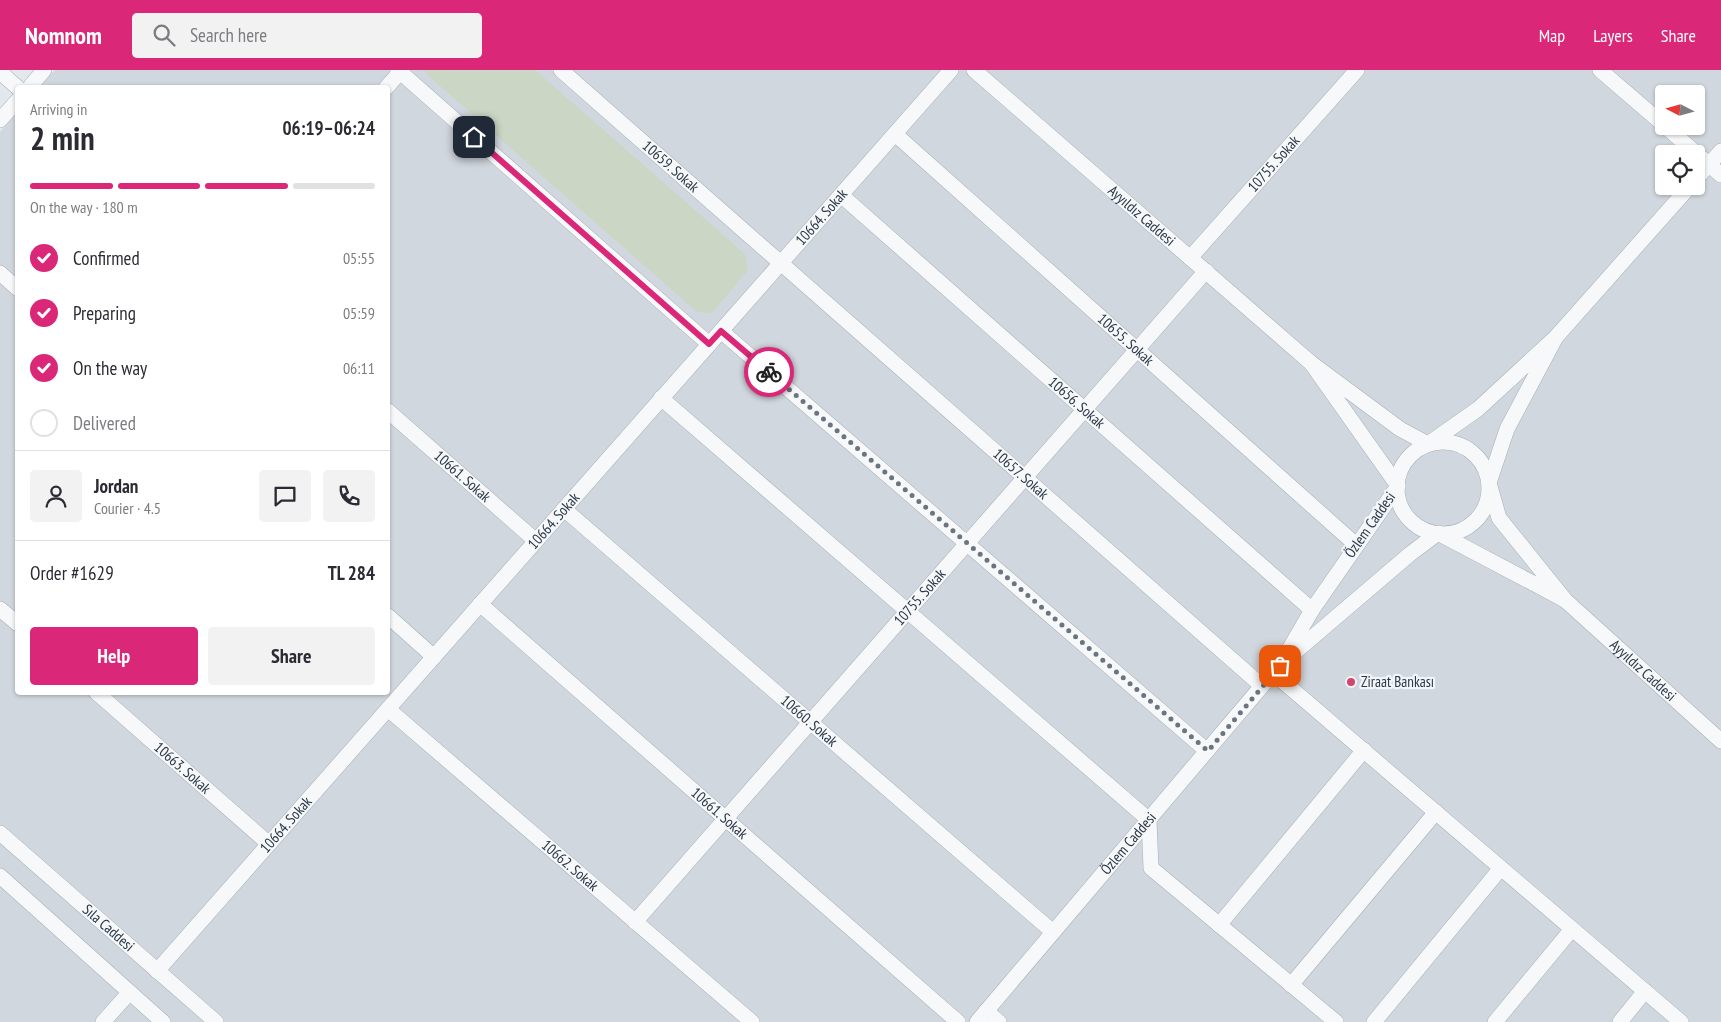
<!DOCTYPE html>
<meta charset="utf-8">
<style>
body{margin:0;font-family:"PT Sans Narrow",sans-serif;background:#f2f2f3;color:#2b2b33;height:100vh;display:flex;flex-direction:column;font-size:19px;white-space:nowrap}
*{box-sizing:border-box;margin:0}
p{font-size:16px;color:#7c7c81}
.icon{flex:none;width:28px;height:28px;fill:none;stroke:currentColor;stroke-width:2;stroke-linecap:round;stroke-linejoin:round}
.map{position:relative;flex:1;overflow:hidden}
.details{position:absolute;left:15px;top:15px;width:375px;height:610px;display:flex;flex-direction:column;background:#fff;border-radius:5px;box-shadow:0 1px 4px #0004}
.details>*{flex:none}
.needle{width:32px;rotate:276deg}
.fabs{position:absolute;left:1655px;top:15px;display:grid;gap:10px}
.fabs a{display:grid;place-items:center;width:50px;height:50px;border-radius:5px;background:#fff;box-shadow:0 1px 4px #0004;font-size:25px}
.pin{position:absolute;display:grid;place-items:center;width:42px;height:42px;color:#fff;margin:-21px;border-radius:10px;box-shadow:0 2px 8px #0006}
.courier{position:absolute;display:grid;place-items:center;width:50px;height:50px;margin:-25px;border:4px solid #db2777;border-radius:50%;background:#fff;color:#222;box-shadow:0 1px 6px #0007}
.head em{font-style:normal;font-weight:800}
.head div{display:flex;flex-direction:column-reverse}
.head{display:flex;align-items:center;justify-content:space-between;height:85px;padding:0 15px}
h1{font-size:32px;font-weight:800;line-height:38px}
.bar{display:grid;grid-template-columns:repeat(4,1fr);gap:8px 5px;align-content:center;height:60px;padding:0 15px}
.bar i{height:6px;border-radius:4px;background:#e1e1e2}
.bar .active{background:#db2777}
.bar p{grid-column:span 4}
.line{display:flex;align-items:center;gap:12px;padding:0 15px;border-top:1px solid #e1e1e2}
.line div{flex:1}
.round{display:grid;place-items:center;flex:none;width:52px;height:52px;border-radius:5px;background:#f2f2f3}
ol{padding:0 15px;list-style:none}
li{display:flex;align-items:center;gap:15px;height:55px}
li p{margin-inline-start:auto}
li .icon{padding:5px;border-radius:50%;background:#db2777;color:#fff;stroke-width:4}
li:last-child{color:#7c7c81}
li i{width:28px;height:28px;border:2px solid #e1e1e2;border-radius:50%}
.primary-button{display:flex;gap:10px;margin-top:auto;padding:10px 15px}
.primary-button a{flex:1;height:58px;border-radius:5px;background:#db2777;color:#fff;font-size:20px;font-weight:800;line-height:58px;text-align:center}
.primary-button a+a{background:#f2f2f3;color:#2b2b33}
header{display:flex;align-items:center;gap:30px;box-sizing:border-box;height:70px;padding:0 25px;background:#db2777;color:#fff}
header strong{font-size:24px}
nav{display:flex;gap:28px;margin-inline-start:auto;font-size:18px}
.search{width:350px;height:45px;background:#f2f2f3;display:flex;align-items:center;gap:12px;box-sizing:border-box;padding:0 18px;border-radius:5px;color:#7c7c81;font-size:19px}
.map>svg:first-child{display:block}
.built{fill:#d1d7de;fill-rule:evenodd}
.green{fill:#cbd6c4}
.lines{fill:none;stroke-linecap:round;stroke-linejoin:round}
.minor-casing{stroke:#a8afb7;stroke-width:16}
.minor{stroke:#f6f8fa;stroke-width:15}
.done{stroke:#6b757f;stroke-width:5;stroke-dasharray:0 9}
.route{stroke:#db2777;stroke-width:6}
.poi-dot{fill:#d4456c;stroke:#f3f6f9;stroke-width:2}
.labels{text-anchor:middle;stroke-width:4.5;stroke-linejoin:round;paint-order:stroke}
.street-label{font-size:15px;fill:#2a3745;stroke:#f3f6f9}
.poi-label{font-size:15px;fill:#2a3745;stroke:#f3f6f9;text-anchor:start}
</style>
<header>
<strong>Nomnom</strong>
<div class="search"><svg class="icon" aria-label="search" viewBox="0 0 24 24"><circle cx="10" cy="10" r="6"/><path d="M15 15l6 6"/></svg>Search here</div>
<nav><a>Map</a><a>Layers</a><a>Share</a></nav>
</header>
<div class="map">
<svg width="1721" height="952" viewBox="0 0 1721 952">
<rect width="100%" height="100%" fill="#e3e8ec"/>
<path class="built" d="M 55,0 L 1721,0 L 1721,952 L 0,952 L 0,62 L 17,42 L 18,622 L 388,622 L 388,18 L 39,17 ZM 1664,24 L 1696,24 L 1696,56 L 1664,56 ZM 1664,84 L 1696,84 L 1696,116 L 1664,116 Z"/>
<path class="green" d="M 422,0 L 535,0 L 745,184 L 748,200 L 712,243 L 697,242 Z"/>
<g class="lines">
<defs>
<g id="minor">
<path d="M 398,0 L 709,274"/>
<path id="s1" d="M 561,0 L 1262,616"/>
<path id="s2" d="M 974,0 L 1311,293"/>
<path d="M 1600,0 L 1664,55"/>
<path d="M 0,2 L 18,18"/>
<path d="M 29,18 L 44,0"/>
<path d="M 386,18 L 400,2"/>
<path d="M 0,50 L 18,30"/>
<path d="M 1665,56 L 1721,105"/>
<path id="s3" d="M 895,64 L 1355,474"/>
<path d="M 1696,109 L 1721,81"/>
<path id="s4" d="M 841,125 L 1312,540"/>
<path id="s5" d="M 1190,188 L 1357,0"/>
<path d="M 0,203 L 18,219"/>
<path d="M 721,261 L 1207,681"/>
<path d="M 1556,267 L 1507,359 L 1489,413 L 1499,448 L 1565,530 L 1438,463 L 1410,484 L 1280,595 L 1312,540 L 1398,416 L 1311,293 L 1400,359 L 1428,374 L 1478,339 Z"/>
<path d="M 1556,267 L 1690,116"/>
<path d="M 661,328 L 1149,750 L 1151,798 L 1336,952"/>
<path id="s6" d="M 388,341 L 536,471"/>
<circle cx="1443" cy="418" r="46"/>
<path id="s7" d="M 564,439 L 1053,862"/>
<path id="s8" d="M 1565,530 L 1721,671"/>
<path id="s9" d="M 480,534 L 958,952"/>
<path d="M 0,539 L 18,554"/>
<path d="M 388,546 L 434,587"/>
<path d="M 1273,603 L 1681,952"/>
<path id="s10" d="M 96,622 L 269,774"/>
<path id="s11" d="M 388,639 L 752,952"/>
<path id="s12" d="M 0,763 L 216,952"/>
<path d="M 0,806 L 163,952"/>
<path id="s13" d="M 635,852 L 1206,201"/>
<path d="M 1219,855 L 1364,680"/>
<path id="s14" d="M 157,901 L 951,0"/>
<path d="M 1291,915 L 1436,742"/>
<path d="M 986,941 L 999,952"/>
<path d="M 103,952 L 129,923"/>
<path id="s15" d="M 977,952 L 1267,610"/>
<path d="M 1374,952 L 1501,798"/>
<path d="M 1495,952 L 1572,859"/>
<path d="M 1620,952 L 1645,921"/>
</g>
</defs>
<use href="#minor" class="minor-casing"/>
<use href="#minor" class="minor"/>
</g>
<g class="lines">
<path class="done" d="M 769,302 L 1208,681 L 1280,596"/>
<path class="route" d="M 474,67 L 709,274 L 721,261 L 769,302"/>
</g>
<circle class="poi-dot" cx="1351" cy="612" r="5"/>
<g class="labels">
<g class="street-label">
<text dy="5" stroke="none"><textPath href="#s5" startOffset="126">10755. Sokak</textPath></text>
<text dy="5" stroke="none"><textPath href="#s1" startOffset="146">10659. Sokak</textPath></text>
<text dy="5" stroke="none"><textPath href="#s2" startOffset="222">Ayyıldız Caddesi</textPath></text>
<text dy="5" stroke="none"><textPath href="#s14" startOffset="1005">10664. Sokak</textPath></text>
<text dy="5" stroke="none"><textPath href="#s3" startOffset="309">10655. Sokak</textPath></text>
<text dy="5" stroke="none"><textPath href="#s4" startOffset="314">10656. Sokak</textPath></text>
<text dy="5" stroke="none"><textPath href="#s1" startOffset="612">10657. Sokak</textPath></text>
<text dy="5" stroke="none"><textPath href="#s6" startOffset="99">10661. Sokak</textPath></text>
<text dy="5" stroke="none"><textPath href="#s14" startOffset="600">10664. Sokak</textPath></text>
<text transform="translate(1370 455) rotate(-55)" y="5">Özlem Caddesi</text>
<text dy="5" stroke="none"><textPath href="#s13" startOffset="432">10755. Sokak</textPath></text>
<text dy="5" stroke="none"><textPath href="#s8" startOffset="105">Ayyıldız Caddesi</textPath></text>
<text dy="5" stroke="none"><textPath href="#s7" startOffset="324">10660. Sokak</textPath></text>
<text dy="5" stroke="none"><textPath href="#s10" startOffset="115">10663. Sokak</textPath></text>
<text dy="5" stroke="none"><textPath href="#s9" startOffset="318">10661. Sokak</textPath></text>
<text dy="5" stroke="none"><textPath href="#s14" startOffset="195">10664. Sokak</textPath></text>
<text dy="5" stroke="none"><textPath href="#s15" startOffset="234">Özlem Caddesi</textPath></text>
<text dy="5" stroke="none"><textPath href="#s11" startOffset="240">10662. Sokak</textPath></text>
<text dy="5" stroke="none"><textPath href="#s12" startOffset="144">Sıla Caddesi</textPath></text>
</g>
<g class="poi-label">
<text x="1361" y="617">Ziraat Bankası</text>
</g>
</g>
</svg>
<div class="fabs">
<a><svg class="needle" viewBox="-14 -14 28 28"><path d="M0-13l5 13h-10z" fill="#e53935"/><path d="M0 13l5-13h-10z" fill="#7c7c81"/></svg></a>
<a><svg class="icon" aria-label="locate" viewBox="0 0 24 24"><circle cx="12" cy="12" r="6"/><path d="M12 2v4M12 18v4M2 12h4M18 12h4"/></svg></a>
</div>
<div class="pin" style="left:1280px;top:596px;background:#ea580c"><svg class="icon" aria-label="bag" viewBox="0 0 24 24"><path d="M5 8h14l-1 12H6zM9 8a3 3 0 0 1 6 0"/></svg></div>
<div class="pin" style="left:474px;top:67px;background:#1f2937"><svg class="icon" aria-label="home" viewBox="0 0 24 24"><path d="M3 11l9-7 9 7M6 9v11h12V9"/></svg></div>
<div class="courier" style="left:769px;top:302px"><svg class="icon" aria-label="bike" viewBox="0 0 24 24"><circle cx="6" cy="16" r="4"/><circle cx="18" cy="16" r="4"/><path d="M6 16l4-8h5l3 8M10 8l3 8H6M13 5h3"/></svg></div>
<section class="details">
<div class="head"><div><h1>2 min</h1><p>Arriving in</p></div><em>06:19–06:24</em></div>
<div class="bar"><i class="active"></i><i class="active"></i><i class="active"></i><i></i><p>On the way · 180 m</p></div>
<ol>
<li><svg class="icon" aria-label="check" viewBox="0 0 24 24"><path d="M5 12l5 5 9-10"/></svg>Confirmed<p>05:55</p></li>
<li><svg class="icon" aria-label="check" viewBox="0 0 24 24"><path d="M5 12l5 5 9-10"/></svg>Preparing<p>05:59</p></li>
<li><svg class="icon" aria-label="check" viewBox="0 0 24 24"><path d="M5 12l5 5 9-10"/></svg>On the way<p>06:11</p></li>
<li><i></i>Delivered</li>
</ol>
<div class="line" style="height:90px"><a class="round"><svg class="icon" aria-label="person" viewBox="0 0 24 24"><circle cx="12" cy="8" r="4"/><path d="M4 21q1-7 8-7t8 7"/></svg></a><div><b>Jordan</b><p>Courier · 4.5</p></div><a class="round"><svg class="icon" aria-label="chat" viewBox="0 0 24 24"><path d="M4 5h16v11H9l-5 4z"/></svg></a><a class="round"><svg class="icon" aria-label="phone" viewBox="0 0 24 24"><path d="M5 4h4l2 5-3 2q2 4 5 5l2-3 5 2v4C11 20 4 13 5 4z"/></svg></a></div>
<div class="line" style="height:65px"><div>Order #1629</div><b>TL 284</b></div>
<div class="primary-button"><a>Help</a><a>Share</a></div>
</section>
</div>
